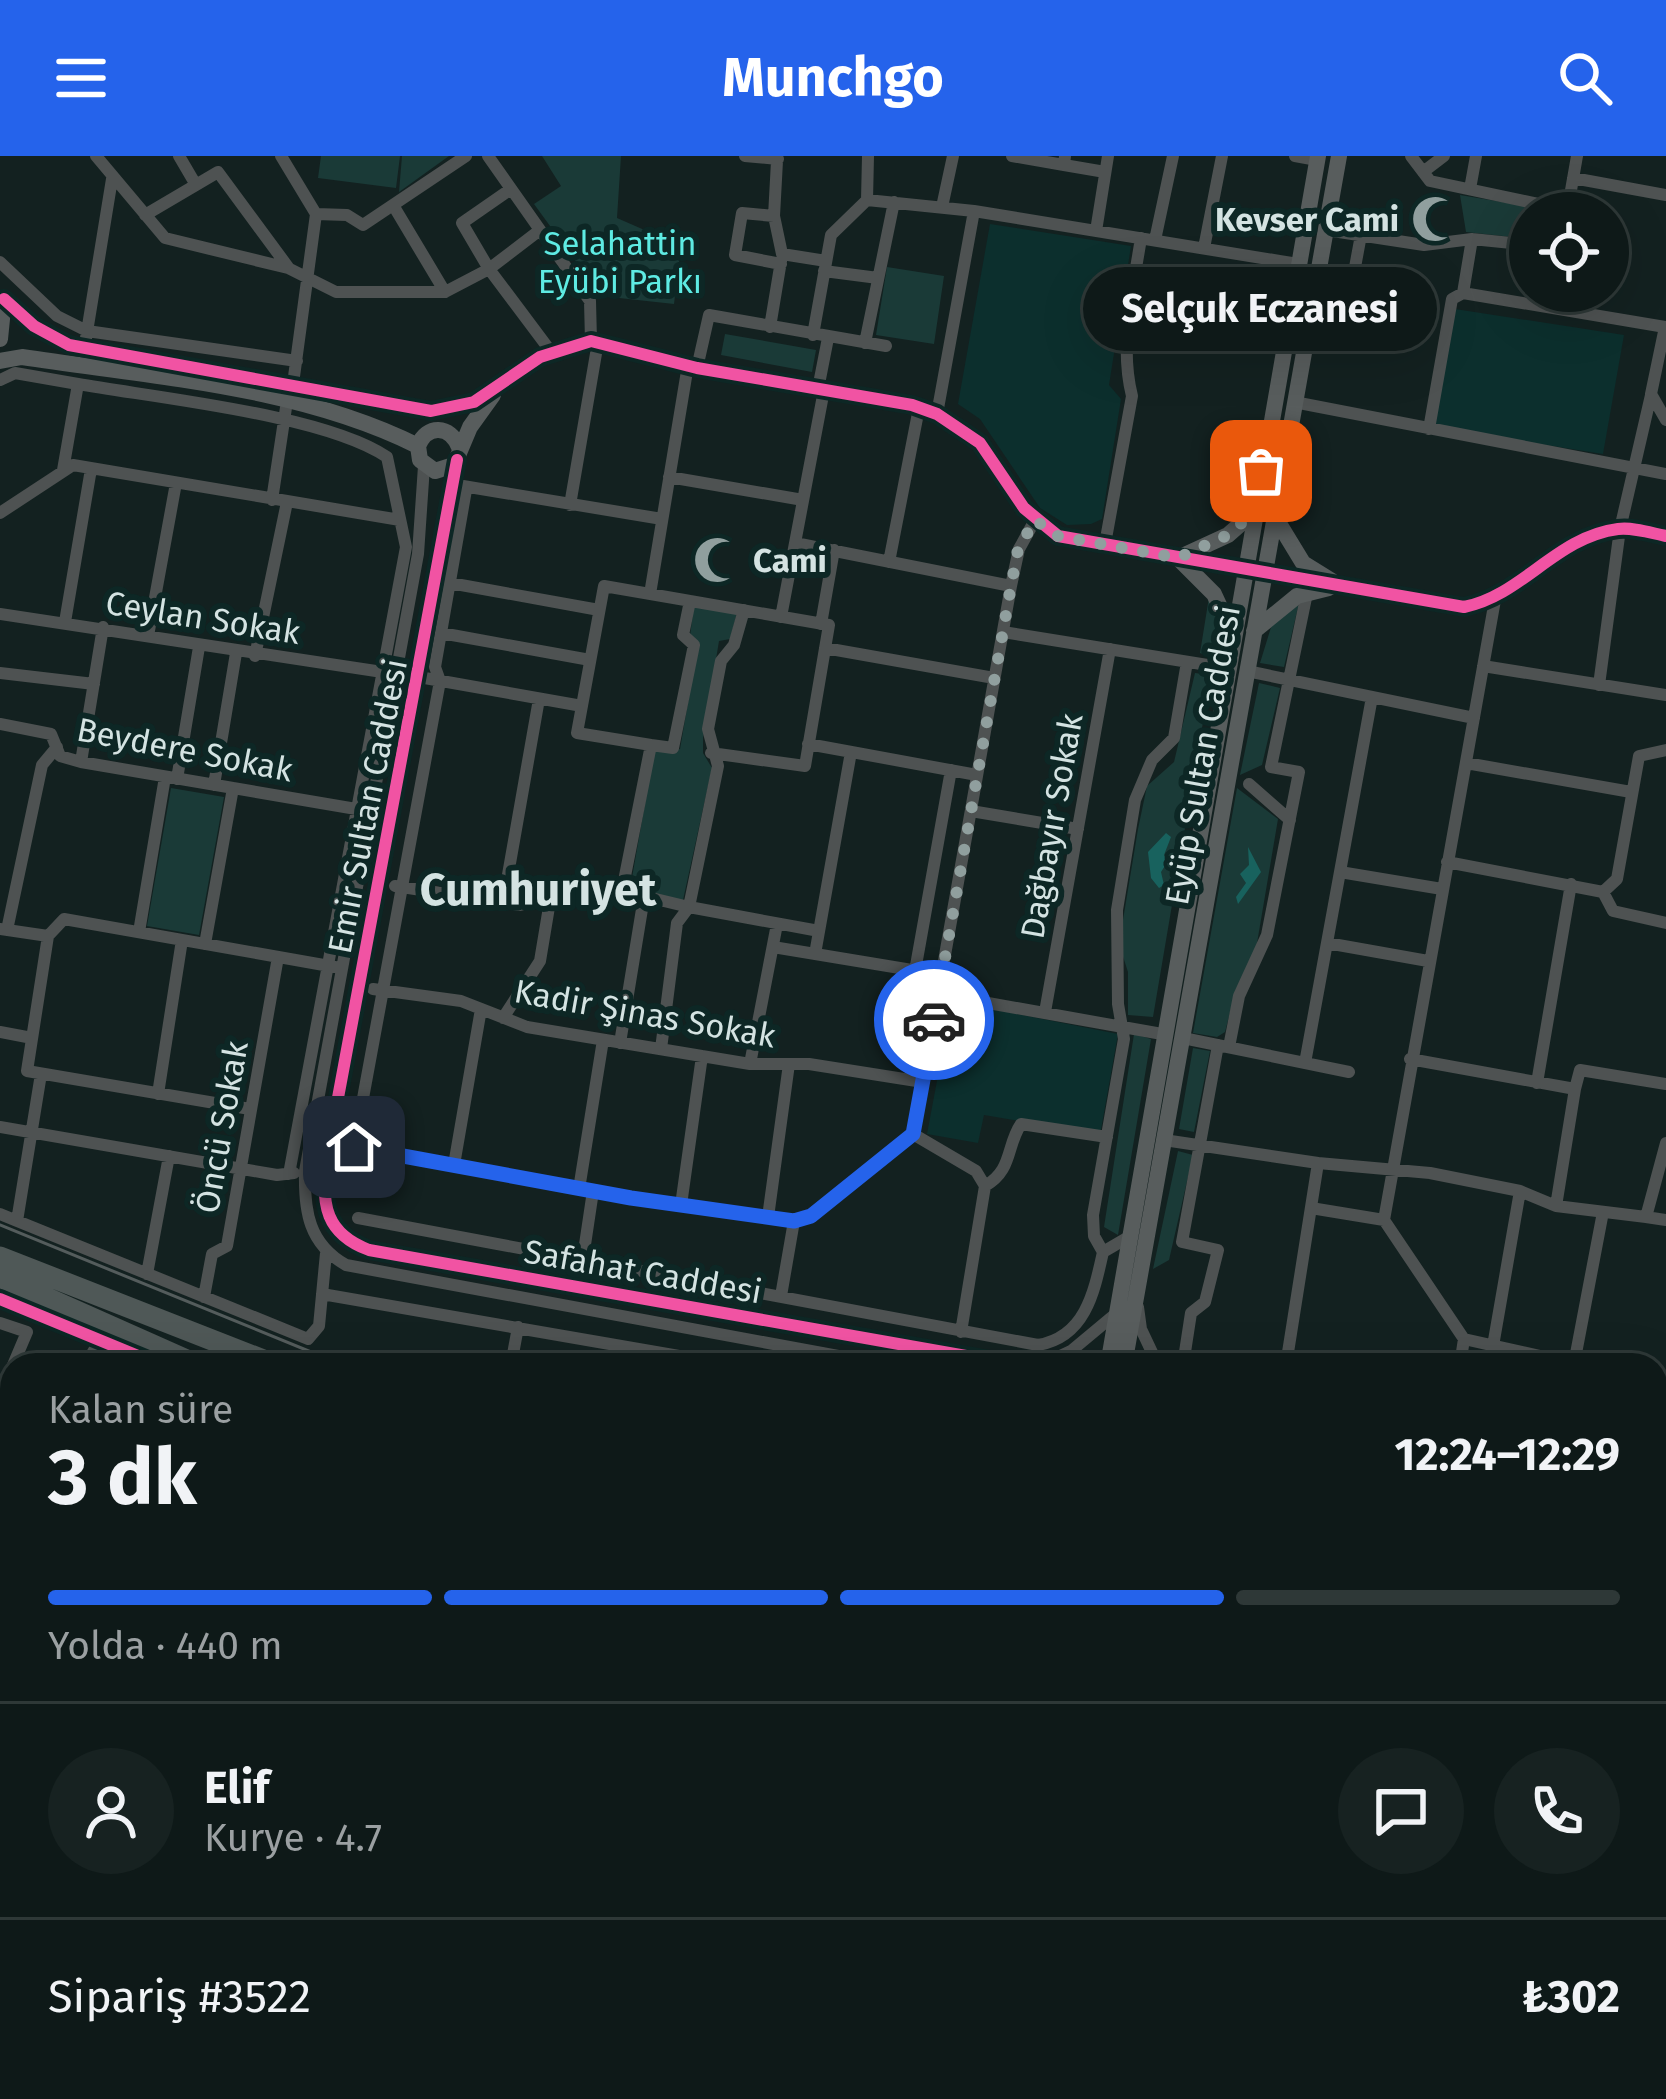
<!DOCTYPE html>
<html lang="tr">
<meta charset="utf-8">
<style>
body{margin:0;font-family:"Fira Sans",sans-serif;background:#172221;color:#f1f3f6;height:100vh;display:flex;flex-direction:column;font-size:45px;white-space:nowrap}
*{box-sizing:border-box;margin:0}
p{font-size:39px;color:#9ba0a2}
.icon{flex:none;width:66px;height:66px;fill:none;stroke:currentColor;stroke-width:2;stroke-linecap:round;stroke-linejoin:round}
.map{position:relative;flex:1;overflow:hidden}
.panel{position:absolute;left:0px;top:1197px;width:1668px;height:747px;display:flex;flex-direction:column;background:#0e1918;border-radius:36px 36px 0 0;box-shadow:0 12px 48px #0002,0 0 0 3px #2e3837}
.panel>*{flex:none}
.fabs{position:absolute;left:1509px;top:36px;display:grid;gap:24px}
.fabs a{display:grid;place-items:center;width:120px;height:120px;border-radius:50%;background:#0e1918;box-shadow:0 12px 48px #0002,0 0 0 3px #2e3837;font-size:60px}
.pin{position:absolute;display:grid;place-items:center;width:102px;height:102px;color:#fff;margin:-51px;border-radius:24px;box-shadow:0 6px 18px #0006}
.courier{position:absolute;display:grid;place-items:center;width:120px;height:120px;margin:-60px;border:9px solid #2563eb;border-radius:50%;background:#fff;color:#222;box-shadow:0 3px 15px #0007}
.bubble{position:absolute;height:84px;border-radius:42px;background:#0e1918;box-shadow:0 12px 48px #0002,0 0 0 3px #2e3837;font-size:39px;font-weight:700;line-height:84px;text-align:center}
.summary em{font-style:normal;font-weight:700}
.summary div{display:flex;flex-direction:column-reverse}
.summary{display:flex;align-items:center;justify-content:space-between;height:204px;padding:0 48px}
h1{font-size:78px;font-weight:700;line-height:90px}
.bar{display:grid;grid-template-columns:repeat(4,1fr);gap:18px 12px;align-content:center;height:144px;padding:0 48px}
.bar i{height:15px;border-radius:9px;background:#2e3837}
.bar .current{background:#2563eb}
.bar p{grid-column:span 4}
.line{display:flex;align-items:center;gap:30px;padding:0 48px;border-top:3px solid #2e3837}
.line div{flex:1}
.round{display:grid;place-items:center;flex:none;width:126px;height:126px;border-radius:63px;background:#172221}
header{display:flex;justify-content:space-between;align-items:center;height:156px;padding:0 48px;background:#2563eb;color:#fff;font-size:54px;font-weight:700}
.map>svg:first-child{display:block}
.built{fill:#0c2f2d}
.green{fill:#1a3a37}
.water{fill:#18625e}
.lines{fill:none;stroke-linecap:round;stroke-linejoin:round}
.street{stroke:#4e5252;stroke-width:12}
.secondary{stroke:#585d5d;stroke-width:16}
.highway{stroke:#4f5857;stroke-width:21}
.tram{stroke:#545c5c;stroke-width:3}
.cycleway-casing{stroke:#0d2725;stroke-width:20}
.cycleway{stroke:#f153a3;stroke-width:12}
.done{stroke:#909f9e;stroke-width:12;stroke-dasharray:0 21.6}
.route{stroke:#2563eb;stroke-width:15}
.labels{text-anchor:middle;stroke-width:12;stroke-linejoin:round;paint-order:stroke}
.poi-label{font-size:33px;font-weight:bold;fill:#d4e3e2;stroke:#0d2725;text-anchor:end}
.park-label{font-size:33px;fill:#5eebe3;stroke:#0d2725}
.street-label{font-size:33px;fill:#d4e3e2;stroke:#0d2725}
.district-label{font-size:45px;font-weight:bold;fill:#d4e3e2;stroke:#0d2725}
</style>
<header><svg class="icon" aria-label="menu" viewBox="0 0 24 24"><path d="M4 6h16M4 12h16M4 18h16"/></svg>Munchgo<svg class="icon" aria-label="search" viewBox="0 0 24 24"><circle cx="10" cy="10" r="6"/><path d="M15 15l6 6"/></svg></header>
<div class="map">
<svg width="1666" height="1943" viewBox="0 0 1666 1943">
<rect width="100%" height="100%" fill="#132120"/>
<path class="built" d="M 990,68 L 1131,90 L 1109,229 L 1121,243 L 1102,363 L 1091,368 L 1067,369 L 1040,352 L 980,263 L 958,248 Z
M 1455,153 L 1624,179 L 1603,298 L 1434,271 Z
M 952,845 L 1118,878 L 1100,979 L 984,959 L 978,987 L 927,978 Z
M 0,1287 L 12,1291 L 12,1932 L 839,1932 L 842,1943 L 0,1943 Z
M 1656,1829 L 1666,1832 L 1666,1943 L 1127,1943 L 1128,1932 L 1656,1932 Z"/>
<path class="green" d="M 321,0 L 400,0 L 396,32 L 318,22 Z
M 402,0 L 449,0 L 399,36 Z
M 542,0 L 621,0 L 617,62 L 681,90 L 674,148 L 601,140 L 534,48 L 561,30 Z
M 1460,39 L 1555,55 L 1556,57 L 1530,57 L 1530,83 L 1466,76 Z
M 887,111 L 944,120 L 934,188 L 876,179 Z
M 725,178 L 816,194 L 812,216 L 721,199 Z
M 1209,441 L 1222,466 L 1217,503 L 1200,497 Z
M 1299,447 L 1284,511 L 1260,507 L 1272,468 Z
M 694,449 L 737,457 L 730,483 L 719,485 L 703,582 L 703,597 L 712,612 L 683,744 L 630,733 L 654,596 L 680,593 L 698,488 L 690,480 Z
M 1195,517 L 1211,519 L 1153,861 L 1128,859 L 1128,816 L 1119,788 L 1138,673 L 1147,630 L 1174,606 Z
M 1259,527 L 1280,532 L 1262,609 L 1240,619 Z
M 171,632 L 224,641 L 199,779 L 147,770 Z
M 1237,632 L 1278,663 L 1255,799 L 1236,833 L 1225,876 L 1217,881 L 1193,877 Z
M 1134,878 L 1151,883 L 1118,1079 L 1104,1071 Z
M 1193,892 L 1210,895 L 1194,976 L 1179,973 Z
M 1178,995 L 1193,999 L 1169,1104 L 1153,1113 Z
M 0,1708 L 12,1713 L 12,1793 L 0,1788 Z"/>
<path class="water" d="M 1166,677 L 1171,681 L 1164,699 L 1168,705 L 1161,716 L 1164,729 L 1159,732 L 1151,722 L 1148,696 Z
M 1248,691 L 1261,716 L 1238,748 L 1236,741 L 1246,727 L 1240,718 L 1249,709 Z"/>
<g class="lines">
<path class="street" d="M 96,0 L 165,82 L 288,112 L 336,136 L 445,136 L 489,113 L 552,197
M 179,0 L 196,29
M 281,0 L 316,58
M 488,0 L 590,145 L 591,185
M 745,0 L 778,3
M 868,0 L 867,44 L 974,55 L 937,258
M 1012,0 L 1064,9
M 1065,0 L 1064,9 L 1105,16
M 1295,0 L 1317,4
M 1411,0 L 1430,25 L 1567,54
M 777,5 L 774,60 L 782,98 L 826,105
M 1423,16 L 1444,0
M 1573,22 L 1666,39
M 511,33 L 462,67 L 489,113 L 540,74
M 1470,33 L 1476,0
M 393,49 L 445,136
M 942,51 L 953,0
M 974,55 L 1298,108
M 1567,57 L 1577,0
M 145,59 L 218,16 L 288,111
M 774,60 L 742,57 L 735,99 L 781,108
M 1326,74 L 1424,89 L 1472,83 L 1530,89
M 1096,75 L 1108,0
M 1472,83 L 1463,137 L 1665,171 L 1651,238 L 1666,264
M 1155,84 L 1173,0
M 1204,92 L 1222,0
M 0,106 L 57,160 L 87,175 L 297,205
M 824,115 L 878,122
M 1312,151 L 1348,149 L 1361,79
M 770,171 L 781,105
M 813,179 L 831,79 L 867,44
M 86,182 L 112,23
M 865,187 L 894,46
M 697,212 L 709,159 L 886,190
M 0,224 L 15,217 L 78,228
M 293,228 L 316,58 L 347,59 L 363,69 L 466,0
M 818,233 L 828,182
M 1294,246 L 1666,318
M 1429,273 L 1452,143 L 1463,137
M 457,304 L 326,1006 C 321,1049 326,1078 369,1094 L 1017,1209
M 424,310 L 418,398 L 305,1015 C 304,1056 309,1088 346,1109 L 887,1209
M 63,314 L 78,228 C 158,242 325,259 387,301 L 406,391 L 289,1018
M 669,321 L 803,344
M 463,330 L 662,363
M 272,344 L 287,245
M 570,349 L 598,186
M 0,357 L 73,309 L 400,364
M 795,387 L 1011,430
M 1105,388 L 1132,240 C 1119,188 1133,134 1141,82
M 889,406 L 919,252
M 450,427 L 599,454
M 650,438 L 688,209
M 1495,444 L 1384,1064 L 1464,1183 L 1580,1209
M 0,458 L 389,517
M 781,461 L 824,234
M 65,466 L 91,313
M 821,468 L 834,394
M 1003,476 L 1226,512
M 441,477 L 590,504
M 148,480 L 176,327
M 825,492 L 994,522
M 255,500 L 287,346
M 1483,510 L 1666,539
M 1247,515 L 1474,562
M 0,517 L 94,528
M 419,521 L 582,550
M 1599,529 L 1620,373 L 1651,239
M 0,568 L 51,578 L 60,600 L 81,606 L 362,654
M 808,588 L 977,619
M 651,589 L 577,577 L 604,430 L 829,469 L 805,610 L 711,597
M 81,606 L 103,471
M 1466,607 L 1631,636
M 177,623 L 199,491
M 1249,628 L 1290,664
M 214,629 L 236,497
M 971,655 L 1078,673
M 1447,706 L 1603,736 L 1613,755 L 1666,767
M 1340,716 L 1442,733
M 395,730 L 520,749 L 574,736 L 622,735 L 651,589 L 673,592 L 694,489 L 683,479 L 690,445
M 622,735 L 689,751 L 718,610 L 708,573 L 721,505 L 734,489 L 744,454
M 1603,736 L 1617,723 L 1639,600 L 1666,594
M 503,747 L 539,543
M 0,773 L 48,780 L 64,763 L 335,811
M 7,774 L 42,609 L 57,591
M 139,776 L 165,621
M 48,780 L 27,915 L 250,953
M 1327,787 L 1428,805
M 205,788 L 233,632
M 773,791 L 942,819
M 815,798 L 851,596
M 915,815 L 951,614
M 373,833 L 461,845 L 527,871 L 750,908 L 809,908 L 923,926
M 938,838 L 1162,878
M 1045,856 L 1110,493
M 503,862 L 540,805 L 550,745
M 0,876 L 32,882
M 1183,882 L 1349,916
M 620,887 L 644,741
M 1229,891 L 1239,840 L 1267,779 L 1299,616 L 1271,611 L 1307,437
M 661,893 L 677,767 L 689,751 L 819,775
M 1410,903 L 1575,933 L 1580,914 L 1666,928
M 1305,907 L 1372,541
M 750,908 L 777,768
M 1537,927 L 1571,728
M 158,938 L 182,784
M 0,971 L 277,1019 L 294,1017
M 913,978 L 1011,430 L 1019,393 L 1035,364
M 913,978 L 976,1015 L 985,1030 L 961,1176
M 1164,984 L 1318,1007 L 1286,1209
M 354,991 L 440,525 L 435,511 L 466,334
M 324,1007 L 354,991 L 631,1042 L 794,1065 L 811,1061 L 913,978
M 1318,1007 L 1430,1017 L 1520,1035 L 1556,1050 L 1646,1061 L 1666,987
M 454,1009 L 481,853
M 985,1030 C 1013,1014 1006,990 1021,968 L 1107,981
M 579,1033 L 603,884
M 681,1049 L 702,900
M 1556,1050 L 1575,933
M 1311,1052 L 1384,1064
M 0,1058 L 308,1183 L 319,1170 L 326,1097
M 768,1061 L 789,908
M 1646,1061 L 1666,1064
M 358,1062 L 1038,1189 C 1085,1181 1094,1137 1103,1096 L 1127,1082
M 17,1065 L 41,918
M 1103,1096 L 1094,1080 L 1093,1059 L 1124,883 L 1118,848 L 1117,754 L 1135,644 L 1152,604 L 1174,582 L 1187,506
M 583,1102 L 593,1035
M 147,1118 L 169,1000
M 322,1138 L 731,1209
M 781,1140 L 794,1065
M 204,1141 L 212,1098 L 227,1090 L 278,801
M 1138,1151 L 1141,1173 L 1158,1209
M 0,1167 L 27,1176 L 13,1209
M 1493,1190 L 1520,1035
M 1574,1208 L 1603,1056
M 70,1209 L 78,1201 L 90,1201 L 109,1169
M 511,1209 L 518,1171
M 1041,1209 L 1071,1195 L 1113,1160
M 1183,1209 L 1191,1157 L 1205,1146 L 1218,1094 L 1182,1086 L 1218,889
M 1460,1209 L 1464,1183
M 0,1233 L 12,1211
M 1656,1262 L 1665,1224
M 1656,1290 L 1666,1295
M 1656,1321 L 1666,1323
M 1656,1342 L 1666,1344
M 0,1358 L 12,1329
M 1656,1372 L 1666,1374
M 0,1410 L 12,1415
M 1656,1442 L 1666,1443
M 0,1504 L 12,1509
M 1656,1505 L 1663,1506 L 1666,1489
M 0,1596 L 12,1601
M 1656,1611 L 1666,1613
M 0,1696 L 12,1701
M 0,1805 L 12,1809
M 1656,1865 L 1666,1868
M 0,1912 L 12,1917
M 49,1932 L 77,1943
M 705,1932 L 745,1943
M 834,1932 L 836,1943
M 1503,1932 L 1504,1943
M 392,1943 L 396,1932
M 1112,1943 L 1114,1932
M 1306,1943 L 1308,1932"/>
<path class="secondary" d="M 4,143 L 34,170 L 69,189 L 431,255 L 474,246 L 540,201 L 591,185 L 697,212 L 912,249 L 937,258 L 980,287 L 1024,352 L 1058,380 L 1464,451 C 1523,439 1556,381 1618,373 C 1633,371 1651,377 1666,380
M 0,183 L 4,143
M 0,205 L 22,201 C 153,221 298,230 418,290 L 420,304 L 435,315 L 454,309 L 470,271 L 493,239
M 418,290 C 427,268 450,269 459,291
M 1275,361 L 1303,407 L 1332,425
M 1254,475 L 1297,440 L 1329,432
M 1232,477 L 1214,438 L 1178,402 L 1228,379 L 1253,357
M 1108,1209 L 1318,0
M 1124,1209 L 1339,0
M 221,1943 L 226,1932"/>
<path class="highway" d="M 0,1101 L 276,1209
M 0,1121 L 198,1209
M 1656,1648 L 1666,1651
M 1656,1684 L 1666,1687"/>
<path class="tram" d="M 0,1069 L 343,1209
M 1656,1623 L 1666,1626"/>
<defs>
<path id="cycleway" d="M 4,143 L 34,170 L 69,189 L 431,255 L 474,246 L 540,201 L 591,185 L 697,212 L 912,249 L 937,258 L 980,287 L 1024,352 L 1058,380 L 1464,451 C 1523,439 1556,381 1618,373 C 1633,371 1651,377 1666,380
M 457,304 L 326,1006 C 321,1049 326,1078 369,1094 L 1017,1209
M 0,1143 L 160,1209"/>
</defs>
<use href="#cycleway" class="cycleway-casing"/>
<use href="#cycleway" class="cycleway"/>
</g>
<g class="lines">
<path class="done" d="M 934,864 L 1011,430 L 1018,393 L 1035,364 L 1058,380 L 1178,402 L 1228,379 L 1253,357 L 1261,315"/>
<path class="route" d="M 354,991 L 631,1042 L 794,1065 L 811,1060 L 913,978 L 934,864"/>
</g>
<defs>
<symbol id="mosque-bare" viewBox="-9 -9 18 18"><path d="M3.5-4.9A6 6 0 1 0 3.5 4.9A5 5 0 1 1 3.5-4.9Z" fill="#909f9e" stroke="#0d2725" stroke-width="2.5" paint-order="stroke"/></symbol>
</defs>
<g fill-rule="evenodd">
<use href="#mosque-bare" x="1402" y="30" width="66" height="66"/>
<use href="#mosque-bare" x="684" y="371" width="66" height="66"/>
</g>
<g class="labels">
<g class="poi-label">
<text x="1399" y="75">Kevser Cami</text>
<text x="753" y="416" text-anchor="start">Cami</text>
</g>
<g class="park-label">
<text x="620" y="99">Selahattin<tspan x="620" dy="38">Eyübi Parkı</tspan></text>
</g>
<g class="street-label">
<text transform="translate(203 461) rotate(9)" y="12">Ceylan Sokak</text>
<text transform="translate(185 593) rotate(11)" y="12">Beydere Sokak</text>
<text transform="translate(1202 599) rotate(-80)" y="12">Eyüp Sultan Caddesi</text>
<text transform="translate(367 650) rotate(-79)" y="12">Emir Sultan Caddesi</text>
<text transform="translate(1051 670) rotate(-80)" y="12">Dağbayır Sokak</text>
<text transform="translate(645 857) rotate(10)" y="12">Kadir Şinas Sokak</text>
<text transform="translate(221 971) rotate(-80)" y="12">Öncü Sokak</text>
<text transform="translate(643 1115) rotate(10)" y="12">Safahat Caddesi</text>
</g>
<g class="district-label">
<text x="538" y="749">Cumhuriyet</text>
</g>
</g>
</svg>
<div class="fabs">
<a><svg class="icon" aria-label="locate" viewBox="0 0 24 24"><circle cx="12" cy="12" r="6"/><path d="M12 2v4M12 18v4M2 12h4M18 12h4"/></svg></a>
</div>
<div class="pin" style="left:1261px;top:315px;background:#ea580c"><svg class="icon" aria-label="bag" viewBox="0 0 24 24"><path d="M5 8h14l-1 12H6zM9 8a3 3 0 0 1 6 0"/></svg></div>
<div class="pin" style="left:354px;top:991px;background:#1f2937"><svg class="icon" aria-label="home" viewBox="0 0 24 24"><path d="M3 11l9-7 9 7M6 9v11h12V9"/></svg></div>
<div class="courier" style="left:934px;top:864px"><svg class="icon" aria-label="car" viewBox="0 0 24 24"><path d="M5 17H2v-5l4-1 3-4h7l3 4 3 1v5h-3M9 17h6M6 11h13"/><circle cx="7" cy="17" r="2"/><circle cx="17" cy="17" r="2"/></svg></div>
<div class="bubble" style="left:1083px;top:111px;width:354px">Selçuk Eczanesi</div>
<section class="panel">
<div class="summary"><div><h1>3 dk</h1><p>Kalan süre</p></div><em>12:24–12:29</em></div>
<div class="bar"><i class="current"></i><i class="current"></i><i class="current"></i><i></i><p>Yolda · 440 m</p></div>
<div class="line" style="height:216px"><a class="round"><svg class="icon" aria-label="person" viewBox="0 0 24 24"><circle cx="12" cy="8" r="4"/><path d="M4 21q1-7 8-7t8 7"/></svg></a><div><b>Elif</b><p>Kurye · 4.7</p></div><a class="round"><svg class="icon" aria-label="chat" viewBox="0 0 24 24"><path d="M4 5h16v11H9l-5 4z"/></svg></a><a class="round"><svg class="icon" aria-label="phone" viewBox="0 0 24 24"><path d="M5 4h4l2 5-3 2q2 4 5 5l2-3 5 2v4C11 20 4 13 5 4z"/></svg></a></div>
<div class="line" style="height:156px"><div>Sipariş #3522</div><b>₺302</b></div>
</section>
</div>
